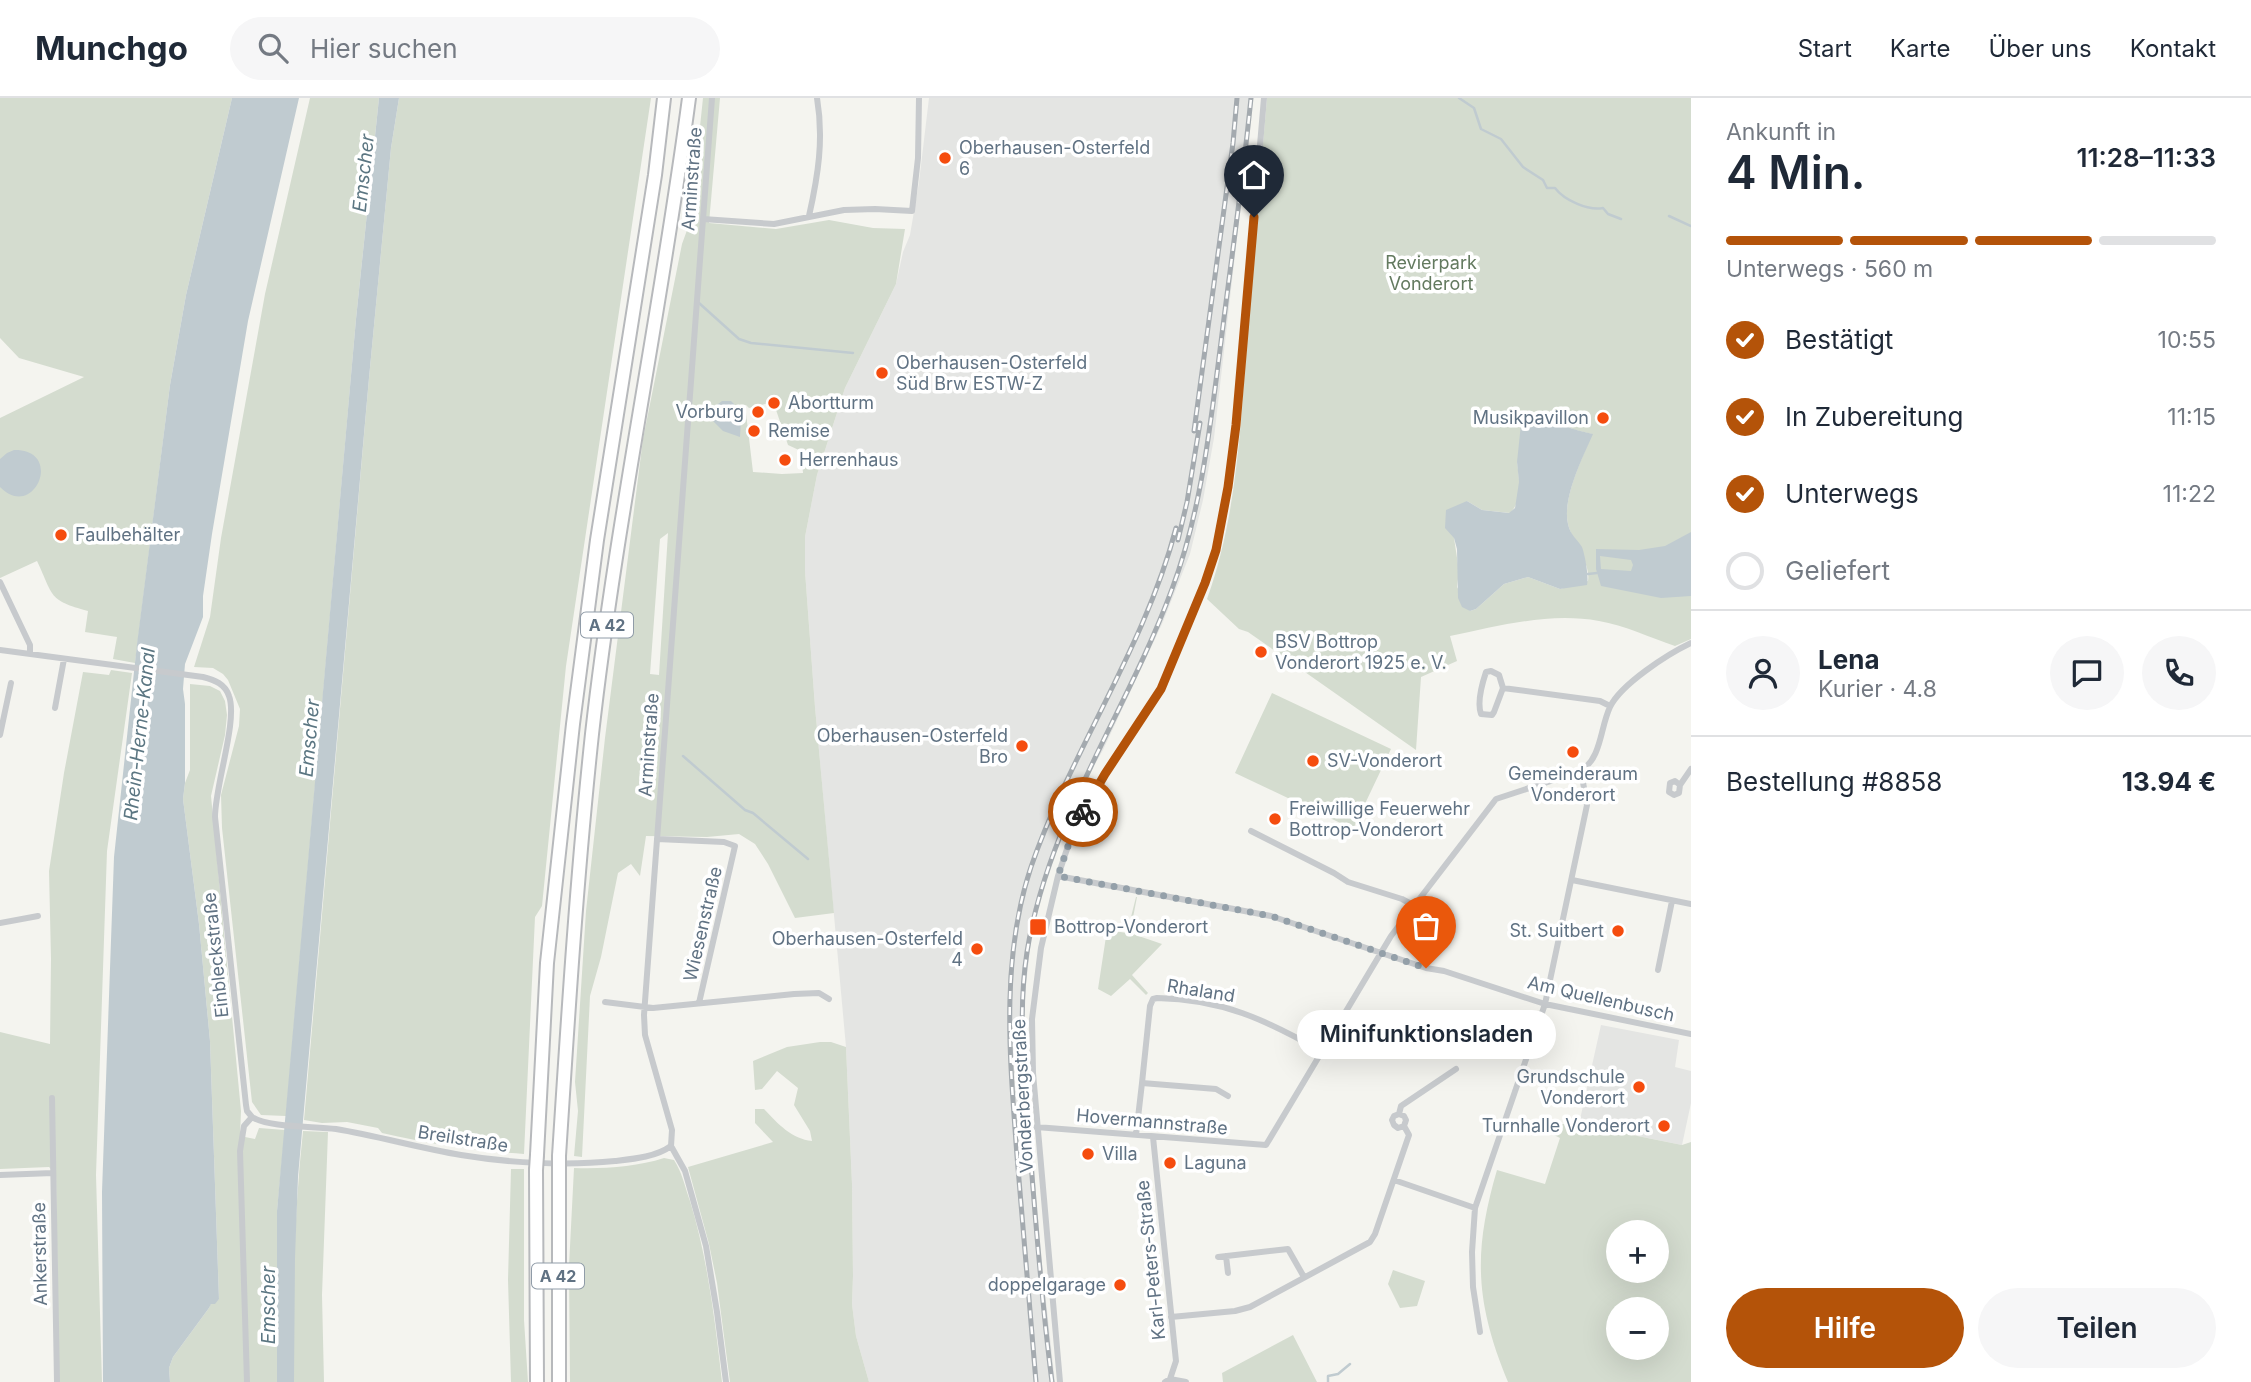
<!DOCTYPE html>
<html lang="de">
<meta charset="utf-8">
<style>
body{margin:0;font-family:Inter,sans-serif;background:#f6f6f7;color:#1f2937;height:100vh;display:flex;flex-direction:column;font-size:26px;white-space:nowrap}
*{box-sizing:border-box;margin:0}
p{font-size:23px;color:#747a83}
.icon{flex:none;width:38px;height:38px;fill:none;stroke:currentColor;stroke-width:2;stroke-linecap:round;stroke-linejoin:round}
.map{position:relative;flex:1;overflow:hidden}
.sheet{display:flex;flex-direction:column;background:#fff;width:560px}
.sheet>*{flex:none}
.fabs{position:absolute;left:1606px;top:1122px;display:grid;gap:14px}
.fabs a{display:grid;place-items:center;width:63px;height:63px;border-radius:50%;background:#fff;box-shadow:0 7px 28px #0002;font-size:35px}
.pin{position:absolute;display:grid;place-items:center;width:60px;height:60px;color:#fff;margin:-72px -30px;border-radius:50% 50% 50% 0;rotate:-45deg;box-shadow:0 0 7px #0007}
.pin .icon{rotate:45deg}
.courier{position:absolute;display:grid;place-items:center;width:70px;height:70px;margin:-35px;border:5px solid #b45309;border-radius:50%;background:#fff;color:#222;box-shadow:0 2px 9px #0007}
.bubble{position:absolute;height:49px;border-radius:24px;background:#fff;box-shadow:0 7px 28px #0002;font-size:23px;font-weight:600;line-height:49px;text-align:center}
.headline em{font-style:normal;font-weight:600}
.headline div{display:flex;flex-direction:column-reverse}
.headline{display:flex;align-items:center;justify-content:space-between;height:119px;padding:0 35px}
h1{font-size:46px;font-weight:600;line-height:52px}
.bar{display:grid;grid-template-columns:repeat(4,1fr);gap:10px 7px;align-content:center;height:84px;padding:0 35px}
.bar i{height:9px;border-radius:5px;background:#e0e1e3}
.bar .on{background:#b45309}
.bar p{grid-column:span 4}
.line{display:flex;align-items:center;gap:18px;padding:0 35px;border-top:2px solid #e0e1e3}
.line div{flex:1}
.round{display:grid;place-items:center;flex:none;width:74px;height:74px;border-radius:37px;background:#f6f6f7}
ol{padding:0 35px;list-style:none}
li{display:flex;align-items:center;gap:21px;height:77px}
li p{margin-inline-start:auto}
li .icon{padding:7px;border-radius:50%;background:#b45309;color:#fff;stroke-width:4}
li:last-child{color:#747a83}
li i{width:38px;height:38px;border:4px solid #e0e1e3;border-radius:50%}
.primary-button{display:flex;gap:14px;margin-top:auto;padding:14px 35px}
.primary-button a{flex:1;height:80px;border-radius:42px;background:#b45309;color:#fff;font-size:28px;font-weight:600;line-height:80px;text-align:center}
.primary-button a+a{background:#f6f6f7;color:#1f2937}
header{display:flex;align-items:center;gap:42px;box-sizing:border-box;height:98px;padding:0 35px;background:#fff;border-bottom:2px solid #e0e1e3}
header strong{font-size:33px}
nav{display:flex;gap:38px;margin-inline-start:auto;font-size:24px}
.search{width:490px;height:63px;background:#f6f6f7;display:flex;align-items:center;gap:18px;box-sizing:border-box;padding:0 24px;border-radius:38px;color:#747a83;font-size:26px}
main{display:flex;flex:1;min-height:0}
.map>svg:first-child{display:block}
.built{fill:#e4e5e3}
.green{fill:#d4dccf;fill-rule:evenodd}
.water{fill:#c0cbd0;fill-rule:evenodd}
.lines{fill:none;stroke-linecap:round;stroke-linejoin:round}
.stream{stroke:#c0cbd0;stroke-width:2.5}
.motorway-casing{stroke:#b7b9bc;stroke-width:16}
.minor{stroke:#c7cacd;stroke-width:6}
.motorway{stroke:#fff;stroke-width:12}
.rail-casing{stroke:#a4aaaf;stroke-width:5}
.rail{stroke:#fff;stroke-width:2.5;stroke-dasharray:8;stroke-linecap:butt}
.motorway-bridge-casing{stroke:#b7b9bc;stroke-width:16;stroke-linecap:butt}
.motorway-bridge{stroke:#fff;stroke-width:12}
.done{stroke:#94a0a9;stroke-width:7;stroke-dasharray:0 12.6}
.route{stroke:#b45309;stroke-width:9}
.poi-dot{fill:#f54c0e;stroke:#fff;stroke-width:2.5}
.labels{text-anchor:middle;stroke-width:7;stroke-linejoin:round;paint-order:stroke}
.shield{fill:#fff;stroke:#909ca8;stroke-width:2}
.shield-label{font-size:16px;font-weight:bold;fill:#607283}
.poi-label{font-size:18px;fill:#607283;stroke:#fff;text-anchor:start}
.street-label{font-size:18px;fill:#607283;stroke:#fff}
.park-label{font-size:18px;fill:#637a5f;stroke:#fff}
.water-label{font-size:19px;font-style:italic;fill:#5b7682;stroke:#fff}
</style>
<header>
<strong>Munchgo</strong>
<div class="search"><svg class="icon" aria-label="search" viewBox="0 0 24 24"><circle cx="10" cy="10" r="6"/><path d="M15 15l6 6"/></svg>Hier suchen</div>
<nav><a>Start</a><a>Karte</a><a>Über uns</a><a>Kontakt</a></nav>
</header>
<main>
<div class="map">
<svg width="1691" height="1284" viewBox="0 0 1691 1284">
<rect width="100%" height="100%" fill="#f4f4ef"/>
<path class="built" d="M 929,0 L 1253,0 L 1214,340 L 1203,402 L 1190,456 L 1162,526 L 1103,652 L 1083,687 L 1047,770 L 1033,823 L 1024,906 L 1025,942 L 1039,1140 L 1055,1284 L 869,1284 L 856,1238 L 852,1206 L 853,1178 L 852,1086 L 846,949 L 815,609 L 805,473 L 805,439 L 817,377 L 845,290 L 896,186 L 903,154 L 910,137 L 919,84 Z
M 1601,927 L 1679,942 L 1675,969 L 1691,973 L 1691,1005 L 1682,1047 L 1579,1026 Z"/>
<path class="green" d="M 0,0 L 232,0 L 186,197 L 170,287 L 135,565 L 113,561 L 117,539 L 85,534 L 88,513 C 48,502 54,499 37,463 L 0,480 L 0,320 L 84,279 L 19,260 L 0,240 Z
M 310,0 L 379,0 L 356,221 L 286,1018 L 261,1017 L 252,1004 L 222,730 L 221,697 L 239,628 L 240,611 L 228,582 L 223,576 L 213,570 L 194,569 L 210,519 L 221,440 L 265,196 Z
M 399,0 L 651,0 L 566,568 L 542,808 L 535,819 L 524,1056 C 476,1053 429,1046 382,1035 L 378,1030 L 347,1024 L 322,1025 L 304,1022 L 369,280 L 391,50 Z
M 703,0 L 720,0 L 709,125 L 776,131 L 829,122 L 873,130 L 905,131 L 896,186 L 845,290 L 817,377 L 805,439 L 805,473 L 815,609 L 834,815 L 795,820 L 768,766 L 755,746 L 739,736 L 707,739 L 646,738 L 640,778 L 631,766 L 618,775 L 601,859 L 590,898 L 582,1059 L 574,1058 L 578,1013 L 575,984 L 586,813 L 605,640 L 643,341 L 682,146 L 690,124 ZM 774,301 L 778,305 L 775,309 L 788,347 L 801,353 L 803,375 L 782,376 L 753,374 L 746,315 L 742,314 L 741,308 L 746,307 L 749,310 L 769,305 ZM 668,435 L 659,577 L 650,576 L 660,441 Z
M 1267,0 L 1691,0 L 1691,541 L 1675,548 C 1651,540 1624,527 1599,523 C 1548,514 1500,528 1450,538 L 1457,563 L 1421,579 L 1416,652 L 1248,534 L 1239,531 L 1207,501 C 1237,418 1241,326 1247,239 C 1253,159 1260,80 1267,0 ZM 1561,325 L 1575,332 L 1592,336 C 1583,359 1562,400 1568,426 C 1572,444 1591,464 1588,483 L 1560,491 L 1528,479 L 1504,486 L 1476,511 L 1470,513 L 1457,489 L 1459,473 L 1454,440 L 1467,403 L 1482,412 L 1510,415 C 1523,403 1519,380 1517,364 Z
M 111,572 L 132,575 L 107,753 L 96,1077 L 102,1284 L 59,1284 L 56,1076 L 49,1069 L 0,1071 L 0,934 L 50,946 L 51,861 L 49,773 L 64,675 L 83,574 L 109,577 Z
M 190,586 L 210,588 L 220,593 L 225,603 L 227,617 L 225,637 L 211,698 L 241,1013 L 240,1038 L 255,1041 L 259,1030 L 285,1032 L 277,1113 L 277,1284 L 170,1284 L 169,1270 L 173,1259 L 209,1210 L 211,1205 L 219,1201 L 210,943 L 199,826 L 183,701 L 185,685 L 190,672 Z
M 1272,595 L 1391,651 L 1353,731 L 1235,675 Z
M 1136,799 L 1137,799 L 1130,835 L 1162,846 L 1132,877 L 1148,895 L 1146,897 L 1130,881 L 1111,898 L 1098,891 L 1107,832 L 1127,835 Z
M 820,944 L 831,944 L 846,949 L 852,1086 L 853,1178 L 852,1206 L 856,1238 L 869,1284 L 730,1284 L 717,1185 L 709,1146 L 688,1069 L 773,1044 L 755,1025 L 755,1011 L 764,1011 C 778,1026 792,1041 812,1043 L 810,1033 L 794,1007 L 798,990 L 777,973 L 762,991 L 755,992 L 753,963 L 787,949 Z
M 1562,1026 L 1578,1026 L 1682,1047 L 1691,1044 L 1691,1284 L 1508,1284 C 1475,1204 1473,1154 1497,1072 L 1545,1086 L 1560,1040 L 1554,1037 L 1557,1027 ZM 1657,1134 L 1657,1172 L 1619,1172 L 1619,1134 ZM 1657,1211 L 1657,1250 L 1619,1250 L 1619,1211 Z
M 303,1033 L 328,1034 L 322,1197 L 324,1284 L 294,1284 C 292,1201 294,1116 303,1033 Z
M 664,1060 L 674,1062 C 682,1074 685,1089 690,1103 C 708,1162 715,1223 722,1284 L 570,1284 L 569,1168 L 574,1070 C 603,1071 636,1069 664,1060 Z
M 511,1071 L 524,1071 L 524,1222 L 528,1284 L 511,1284 L 508,1182 Z
M 1393,1172 L 1425,1183 L 1417,1208 L 1400,1210 L 1388,1186 Z
M 1293,1237 L 1317,1284 L 1223,1284 L 1222,1275 Z"/>
<path class="water" d="M 232,0 L 299,0 L 248,223 L 212,436 L 203,498 L 203,519 L 185,566 L 183,591 L 185,606 L 185,685 L 183,701 L 199,826 L 210,943 L 219,1201 L 215,1206 L 211,1206 L 209,1210 L 173,1259 L 169,1270 L 170,1284 L 103,1284 L 102,1094 L 114,759 L 137,546 L 170,287 L 186,197 Z
M 379,0 L 399,0 L 391,50 L 369,280 L 298,1079 L 295,1160 L 294,1284 L 277,1284 L 277,1113 L 356,221 Z
M 722,303 L 731,303 L 734,306 L 734,313 L 741,322 L 740,339 L 723,333 L 713,323 L 713,310 Z
M 1535,320 C 1555,324 1573,332 1593,336 C 1583,359 1562,400 1568,426 C 1570,437 1578,442 1582,449 C 1585,457 1589,479 1587,487 L 1560,491 L 1528,479 L 1504,486 L 1476,511 L 1470,513 L 1462,509 L 1458,500 L 1457,451 L 1454,440 L 1445,430 L 1446,412 L 1467,403 L 1482,412 L 1509,415 L 1515,410 L 1519,384 L 1517,364 L 1521,326 Z
M 14,352 C 65,351 34,424 0,389 L 0,361 L 7,355 Z
M 1691,434 L 1691,498 L 1661,500 L 1601,488 L 1596,471 L 1596,451 L 1639,452 L 1665,448 ZM 1600,458 L 1631,462 L 1633,467 L 1631,473 L 1601,471 Z"/>
<g class="lines">
<path class="stream" d="M 1459,0 L 1474,10 L 1481,31 L 1501,41 L 1523,69 L 1543,82 L 1547,90 L 1555,90 C 1564,102 1588,113 1603,110 L 1608,116 L 1621,121
M 1669,118 L 1691,128
M 699,205 L 739,241 L 751,245 L 853,255
M 1588,476 L 1597,475
M 683,658 L 745,712 L 753,715 L 808,761
M 1328,1284 L 1328,1278 L 1338,1276 L 1350,1266"/>
<defs>
<path id="motorway" d="M 537,1057 L 547,865 L 573,626 L 597,442 L 655,77 L 664,0
M 559,1058 C 568,918 577,776 592,636 C 616,423 661,213 689,0
M 559,1071 L 559,1284
M 536,1072 L 537,1284"/>
</defs>
<use href="#motorway" class="motorway-casing"/>
<path class="minor" d="M 712,0 L 644,917 L 645,937 L 672,1032 L 671,1048 L 685,1073 L 706,1148 L 717,1214 L 726,1284
M 809,118 C 818,78 824,41 817,0
M 703,121 L 774,126 L 844,112 L 875,111 L 912,113 L 918,60 L 919,0
M 0,484 L 30,547 L 30,556
M 0,552 L 203,579 C 215,582 225,586 229,598 C 238,622 215,688 215,719 L 246,1007 L 247,1013 L 252,1019
M 1491,573 L 1499,577 L 1503,590 L 1494,614 L 1492,617 L 1481,616 C 1477,605 1482,586 1486,574 Z
M 1503,590 L 1600,603 L 1610,608
M 55,610 L 64,561
M 0,637 L 11,585
M 1680,687 L 1675,683 L 1670,685 L 1669,694 L 1674,697 L 1679,695 L 1680,687 L 1691,671
M 1251,733 L 1334,775 L 1348,784 L 1402,801 L 1413,807
M 657,741 L 724,744 L 735,748 L 699,905
M 1058,778 L 1271,818 L 1426,870 L 1444,873 L 1545,906 L 1691,936
M 1572,782 L 1691,806
M 0,825 L 38,818
M 1658,872 L 1672,803
M 605,904 L 653,910 L 794,896 L 819,895 L 829,901
M 1142,985 L 1150,908 L 1153,901 L 1157,900 C 1222,901 1266,922 1321,953
M 52,1000 L 57,1284
M 1399,1016 L 1401,1008 L 1456,971
M 252,1019 C 269,1030 314,1028 336,1031 C 378,1038 419,1050 461,1057 C 509,1065 566,1068 615,1063 C 633,1061 656,1059 671,1048
M 1036,1029 L 1266,1047 L 1391,838 L 1496,701 L 1581,673
M 1136,1037 L 1142,985 L 1216,991 L 1228,998
M 1153,1039 L 1176,1263 L 1170,1281
M 0,1077 L 53,1075
M 1394,1082 L 1475,1110
M 1226,1158 L 1228,1175
M 1218,1159 L 1288,1151 L 1304,1179
M 1171,1219 L 1235,1213 L 1250,1209 L 1370,1144 L 1375,1136 L 1409,1037 L 1404,1028 L 1406,1022 L 1404,1018 L 1399,1016 L 1394,1018 L 1392,1022 L 1394,1027 L 1398,1030 L 1404,1028
M 1480,1234 L 1473,1189 L 1472,1154 L 1475,1110 L 1545,906 L 1587,707 L 1581,673 C 1602,659 1600,630 1610,609 C 1621,586 1668,556 1691,545
M 247,1284 L 240,1053 L 244,1028 L 252,1019
M 1060,1284 L 1033,975 L 1032,921 L 1041,850 L 1058,778 L 1074,730 L 1105,676 L 1161,591 L 1205,485 L 1216,452 L 1228,389 L 1238,307 L 1264,0
M 1165,1284 L 1170,1281 L 1186,1284"/>
<use href="#motorway" class="motorway"/>
<defs>
<path id="rail" d="M 1194,333 L 1233,45 L 1237,0
M 1178,442 L 1187,404 L 1200,325
M 1036,1284 C 1030,1209 1023,1133 1017,1058 C 1010,962 1000,862 1031,769 C 1071,653 1145,549 1176,430
M 1052,1284 C 1042,1207 1036,1130 1030,1052 C 1025,987 1017,919 1027,854 C 1048,722 1127,614 1172,491 C 1202,411 1210,328 1221,244 C 1231,163 1243,81 1251,0"/>
</defs>
<use href="#rail" class="rail-casing"/>
<use href="#rail" class="rail"/>
<defs>
<path id="motorway-bridge" d="M 559,1071 L 559,1058
M 536,1072 L 537,1057"/>
</defs>
<use href="#motorway-bridge" class="motorway-bridge-casing"/>
<use href="#motorway-bridge" class="motorway-bridge"/>
</g>
<g class="lines">
<path class="done" d="M 1083,714 L 1074,730 L 1058,778 L 1271,818 L 1426,870"/>
<path class="route" d="M 1083,714 L 1105,676 L 1161,591 L 1205,485 L 1216,452 L 1228,389 L 1236,327 L 1254,119"/>
</g>
<g class="poi-dot">
<circle cx="945" cy="60" r="7"/>
<circle cx="882" cy="275" r="7"/>
<circle cx="774" cy="305" r="7"/>
<circle cx="758" cy="314" r="7"/>
<circle cx="1603" cy="320" r="7"/>
<circle cx="754" cy="333" r="7"/>
<circle cx="785" cy="362" r="7"/>
<circle cx="61" cy="437" r="7"/>
<circle cx="1261" cy="554" r="7"/>
<circle cx="1022" cy="648" r="7"/>
<circle cx="1573" cy="654" r="7"/>
<circle cx="1313" cy="663" r="7"/>
<circle cx="1275" cy="721" r="7"/>
<rect x="1029" y="820" width="18" height="18" rx="3.5"/>
<circle cx="1618" cy="833" r="7"/>
<circle cx="977" cy="851" r="7"/>
<circle cx="1639" cy="989" r="7"/>
<circle cx="1664" cy="1028" r="7"/>
<circle cx="1088" cy="1056" r="7"/>
<circle cx="1170" cy="1065" r="7"/>
<circle cx="1120" cy="1187" r="7"/>
</g>
<g class="labels">
<g class="shield">
<rect x="581" y="514.5" width="52" height="25" rx="5"/>
<rect x="532" y="1165.5" width="52" height="25" rx="5"/>
</g>
<g class="shield-label">
<text x="607" y="533">A 42</text>
<text x="558" y="1184">A 42</text>
</g>
<g class="poi-label">
<text x="959" y="56">Oberhausen-Osterfeld<tspan x="959" dy="21">6</tspan></text>
<text x="896" y="271">Oberhausen-Osterfeld<tspan x="896" dy="21">Süd Brw ESTW-Z</tspan></text>
<text x="788" y="311">Abortturm</text>
<text x="744" y="320" text-anchor="end">Vorburg</text>
<text x="1589" y="326" text-anchor="end">Musikpavillon</text>
<text x="768" y="339">Remise</text>
<text x="799" y="368">Herrenhaus</text>
<text x="75" y="443">Faulbehälter</text>
<text x="1275" y="550">BSV Bottrop<tspan x="1275" dy="21">Vonderort 1925 e. V.</tspan></text>
<text x="1008" y="644" text-anchor="end">Oberhausen-Osterfeld<tspan x="1008" dy="21">Bro</tspan></text>
<text x="1327" y="669">SV-Vonderort</text>
<text x="1573" y="682" text-anchor="middle">Gemeinderaum<tspan x="1573" dy="21">Vonderort</tspan></text>
<text x="1289" y="717">Freiwillige Feuerwehr<tspan x="1289" dy="21">Bottrop-Vonderort</tspan></text>
<text x="1054" y="835">Bottrop-Vonderort</text>
<text x="1604" y="839" text-anchor="end">St. Suitbert</text>
<text x="963" y="847" text-anchor="end">Oberhausen-Osterfeld<tspan x="963" dy="21">4</tspan></text>
<text x="1625" y="985" text-anchor="end">Grundschule<tspan x="1625" dy="21">Vonderort</tspan></text>
<text x="1650" y="1034" text-anchor="end">Turnhalle Vonderort</text>
<text x="1102" y="1062">Villa</text>
<text x="1184" y="1071">Laguna</text>
<text x="1106" y="1193" text-anchor="end">doppelgarage</text>
</g>
<g class="street-label">
<text transform="translate(692 81) rotate(-86)" y="6">Arminstraße</text>
<text transform="translate(649 647) rotate(-86)" y="6">Arminstraße</text>
<text transform="translate(703 826) rotate(-77)" y="6">Wiesenstraße</text>
<text transform="translate(216 857) rotate(-96)" y="6">Einbleckstraße</text>
<text transform="translate(1201 893) rotate(9)" y="6">Rhaland</text>
<text transform="translate(1601 901) rotate(13)" y="6">Am Quellenbusch</text>
<text transform="translate(1023 998) rotate(-93)" y="6">Vonderbergstraße</text>
<text transform="translate(1152 1024) rotate(5)" y="6">Hovermannstraße</text>
<text transform="translate(463 1041) rotate(9)" y="6">Breilstraße</text>
<text transform="translate(40 1156) rotate(-91)" y="6">Ankerstraße</text>
<text transform="translate(1151 1162) rotate(-96)" y="6">Karl-Peters-Straße</text>
</g>
<g class="park-label">
<text x="1431" y="171">Revierpark<tspan x="1431" dy="21">Vonderort</tspan></text>
</g>
<g class="water-label">
<text transform="translate(363 75) rotate(-84)" y="7">Emscher</text>
<text transform="translate(139 636) rotate(-84)" y="7">Rhein-Herne-Kanal</text>
<text transform="translate(309 640) rotate(-85)" y="7">Emscher</text>
<text transform="translate(268 1207) rotate(-90)" y="7">Emscher</text>
</g>
</g>
</svg>
<div class="fabs">
<a>+</a>
<a>−</a>
</div>
<div class="pin" style="left:1426px;top:870px;background:#ea580c"><svg class="icon" aria-label="bag" viewBox="0 0 24 24"><path d="M5 8h14l-1 12H6zM9 8a3 3 0 0 1 6 0"/></svg></div>
<div class="pin" style="left:1254px;top:119px;background:#1f2937"><svg class="icon" aria-label="home" viewBox="0 0 24 24"><path d="M3 11l9-7 9 7M6 9v11h12V9"/></svg></div>
<div class="courier" style="left:1083px;top:714px"><svg class="icon" aria-label="bike" viewBox="0 0 24 24"><circle cx="6" cy="16" r="4"/><circle cx="18" cy="16" r="4"/><path d="M6 16l4-8h5l3 8M10 8l3 8H6M13 5h3"/></svg></div>
<div class="bubble" style="left:1297px;top:912px;width:259px">Minifunktionsladen</div>
</div>
<section class="sheet">
<div class="headline"><div><h1>4 Min.</h1><p>Ankunft in</p></div><em>11:28–11:33</em></div>
<div class="bar"><i class="on"></i><i class="on"></i><i class="on"></i><i></i><p>Unterwegs · 560 m</p></div>
<ol>
<li><svg class="icon" aria-label="check" viewBox="0 0 24 24"><path d="M5 12l5 5 9-10"/></svg>Bestätigt<p>10:55</p></li>
<li><svg class="icon" aria-label="check" viewBox="0 0 24 24"><path d="M5 12l5 5 9-10"/></svg>In Zubereitung<p>11:15</p></li>
<li><svg class="icon" aria-label="check" viewBox="0 0 24 24"><path d="M5 12l5 5 9-10"/></svg>Unterwegs<p>11:22</p></li>
<li><i></i>Geliefert</li>
</ol>
<div class="line" style="height:126px"><a class="round"><svg class="icon" aria-label="person" viewBox="0 0 24 24"><circle cx="12" cy="8" r="4"/><path d="M4 21q1-7 8-7t8 7"/></svg></a><div><b>Lena</b><p>Kurier · 4.8</p></div><a class="round"><svg class="icon" aria-label="chat" viewBox="0 0 24 24"><path d="M4 5h16v11H9l-5 4z"/></svg></a><a class="round"><svg class="icon" aria-label="phone" viewBox="0 0 24 24"><path d="M5 4h4l2 5-3 2q2 4 5 5l2-3 5 2v4C11 20 4 13 5 4z"/></svg></a></div>
<div class="line" style="height:91px"><div>Bestellung #8858</div><b>13.94 €</b></div>
<div class="primary-button"><a>Hilfe</a><a>Teilen</a></div>
</section>
</main>
